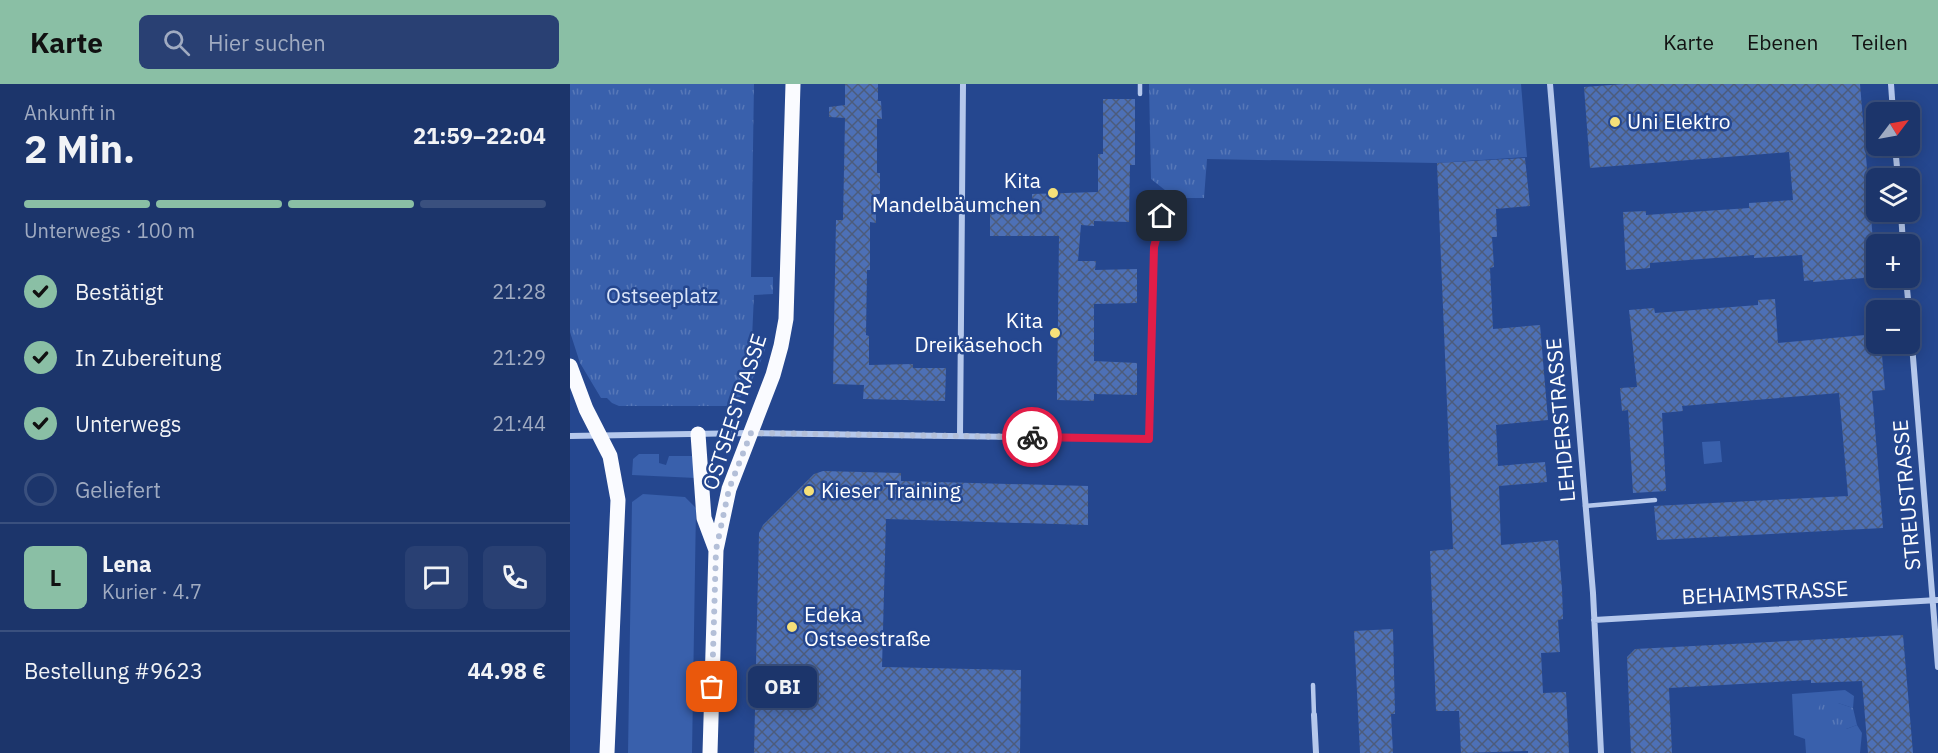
<!DOCTYPE html>
<html lang="de">
<meta charset="utf-8">
<style>
body{margin:0;font-family:"IBM Plex Sans",sans-serif;background:#294073;color:#f1f3f6;height:100vh;display:flex;flex-direction:column;font-size:22px;white-space:nowrap}
*{box-sizing:border-box;margin:0}
p{font-size:20px;color:#a0abc1}
.icon{flex:none;width:33px;height:33px;fill:none;stroke:currentColor;stroke-width:2;stroke-linecap:round;stroke-linejoin:round}
.map{position:relative;flex:1;overflow:hidden}
.details{display:flex;flex-direction:column;background:#1c356b;width:570px}
.details>*{flex:none}
.needle{width:39px;rotate:58deg}
.buttons{position:absolute;left:1296px;top:18px;display:grid;gap:12px}
.buttons a{display:grid;place-items:center;width:54px;height:54px;border-radius:9px;background:#1c356b;box-shadow:0 3px 15px #0003,0 0 0 2px #3a507e;font-size:30px}
.pin{position:absolute;display:grid;place-items:center;width:51px;height:51px;color:#fff;margin:-26px;border-radius:12px;box-shadow:0 3px 9px #0006}
.courier{position:absolute;display:grid;place-items:center;width:60px;height:60px;margin:-30px;border:4px solid #e11d48;border-radius:50%;background:#fff;color:#222;box-shadow:0 2px 8px #0007}
.bubble{position:absolute;height:42px;border-radius:9px;background:#1c356b;box-shadow:0 3px 15px #0003,0 0 0 2px #3a507e;font-size:20px;font-weight:700;line-height:42px;text-align:center}
.overview em{font-style:normal;font-weight:700}
.overview div{display:flex;flex-direction:column-reverse}
.overview{display:flex;align-items:center;justify-content:space-between;height:102px;padding:0 24px}
h1{font-size:39px;font-weight:700;line-height:45px}
.bar{display:grid;grid-template-columns:repeat(4,1fr);gap:9px 6px;align-content:center;height:72px;padding:0 24px}
.bar i{height:8px;border-radius:4px;background:#3a507e}
.bar .selected{background:#8abfa5}
.bar p{grid-column:span 4}
.line{display:flex;align-items:center;gap:15px;padding:0 24px;border-top:2px solid #3a507e}
.line div{flex:1}
.round{display:grid;place-items:center;flex:none;width:63px;height:63px;border-radius:9px;background:#294073}
ol{padding:0 24px;list-style:none}
li{display:flex;align-items:center;gap:18px;height:66px}
li p{margin-inline-start:auto}
li .icon{padding:6px;border-radius:50%;background:#8abfa5;color:#111;stroke-width:4}
li:last-child{color:#a0abc1}
li i{width:33px;height:33px;border:3px solid #3a507e;border-radius:50%}
header{display:flex;align-items:center;gap:36px;box-sizing:border-box;height:84px;padding:0 30px;background:#8abfa5;color:#111}
header strong{font-size:28px}
nav{display:flex;gap:33px;margin-inline-start:auto;font-size:21px}
.search{width:420px;height:54px;background:#294073;display:flex;align-items:center;gap:15px;box-sizing:border-box;padding:0 21px;border-radius:9px;color:#a0abc1;font-size:22px}
main{display:flex;flex:1;min-height:0}
.map>svg:first-child{display:block}
.grass{fill:#3960ac}
.park{fill:url(#park-tufts)}
.building{fill:url(#building-cross-hatch)}
.lines{fill:none;stroke-linecap:round;stroke-linejoin:round}
.lane{stroke:#b5c8ec;stroke-width:4.5}
.street{stroke:#b5c8ec;stroke-width:6}
.primary{stroke:#fafbff;stroke-width:15}
.done{stroke:#b3bfd8;stroke-width:6;stroke-dasharray:0 10.8}
.route{stroke:#e11d48;stroke-width:8}
.poi-dot{fill:#f6e079;stroke:#25478f;stroke-width:2}
.labels{text-anchor:middle;stroke-width:5;stroke-linejoin:round;paint-order:stroke}
.poi-label{font-size:21px;fill:#fff;stroke:#25478f;text-anchor:start}
.park-label{font-size:21px;fill:#dae5f9;stroke:#25478f}
.street-label{font-size:21px;fill:#fff;stroke:#25478f}
</style>
<header>
<strong>Karte</strong>
<div class="search"><svg class="icon" aria-label="search" viewBox="0 0 24 24"><circle cx="10" cy="10" r="6"/><path d="M15 15l6 6"/></svg>Hier suchen</div>
<nav><a>Karte</a><a>Ebenen</a><a>Teilen</a></nav>
</header>
<main>
<section class="details">
<div class="overview"><div><h1>2 Min.</h1><p>Ankunft in</p></div><em>21:59–22:04</em></div>
<div class="bar"><i class="selected"></i><i class="selected"></i><i class="selected"></i><i></i><p>Unterwegs · 100 m</p></div>
<ol>
<li><svg class="icon" aria-label="check" viewBox="0 0 24 24"><path d="M5 12l5 5 9-10"/></svg>Bestätigt<p>21:28</p></li>
<li><svg class="icon" aria-label="check" viewBox="0 0 24 24"><path d="M5 12l5 5 9-10"/></svg>In Zubereitung<p>21:29</p></li>
<li><svg class="icon" aria-label="check" viewBox="0 0 24 24"><path d="M5 12l5 5 9-10"/></svg>Unterwegs<p>21:44</p></li>
<li><i></i>Geliefert</li>
</ol>
<div class="line" style="height:108px"><b class="round" style="background:#8abfa5;color:#111">L</b><div><b>Lena</b><p>Kurier · 4.7</p></div><a class="round"><svg class="icon" aria-label="chat" viewBox="0 0 24 24"><path d="M4 5h16v11H9l-5 4z"/></svg></a><a class="round"><svg class="icon" aria-label="phone" viewBox="0 0 24 24"><path d="M5 4h4l2 5-3 2q2 4 5 5l2-3 5 2v4C11 20 4 13 5 4z"/></svg></a></div>
<div class="line" style="height:78px"><div>Bestellung #9623</div><b>44.98 €</b></div>
</section>
<div class="map">
<svg width="1368" height="669" viewBox="0 0 1368 669">
<defs>
<pattern id="park-tufts" width="24" height="20" patternUnits="userSpaceOnUse" patternTransform="scale(1.5)"><rect width="24" height="20" fill="#3960ac"/><path d="M3 7l-1-3M5 7V3M7 7l1-3M15 17l-1-3M17 17v-4M19 17l1-3" fill="none" stroke="#5778b8"/></pattern>
<pattern id="building-cross-hatch" width="8" height="8" patternUnits="userSpaceOnUse" patternTransform="scale(1.5)"><rect width="8" height="8" fill="#4d70b6"/><path d="M0 0l8 8M0 8l8-8" fill="none" stroke="#4c5c7c"/></pattern>
</defs>
<rect width="100%" height="100%" fill="#25478f"/>
<path class="grass" d="M 69,370 L 89,370 L 89,379 L 96,381 L 99,372 L 122,372 L 126,394 L 62,391 L 63,375 Z
M 73,410 L 115,413 L 126,424 L 122,669 L 58,669 L 62,418 Z
M 1275,606 L 1284,612 L 1283,624 L 1268,619 L 1276,645 L 1287,641 L 1292,649 L 1290,669 L 1236,669 L 1235,655 L 1224,651 L 1222,610 Z"/>
<path class="park" d="M 0,0 L 184,0 L 181,193 L 203,193 L 203,210 L 184,211 L 182,254 L 198,255 C 194,273 177,315 159,322 L 49,322 L 42,319 L 37,314 L 31,314 L 10,279 L 0,248 Z
M 579,0 L 951,0 L 957,73 L 867,79 L 637,75 L 634,114 L 605,114 L 581,95 Z
M 1150,357 L 1152,378 L 1134,380 L 1132,358 Z
M 1252,617 L 1268,619 L 1283,624 L 1287,641 L 1276,645 L 1254,647 L 1245,631 Z"/>
<path class="building" d="M 275,0 L 308,0 L 308,17 L 311,17 L 312,35 L 307,35 L 307,89 L 310,89 L 310,110 L 306,110 L 306,139 L 300,138 L 300,186 L 297,186 L 296,251 L 299,252 L 299,281 L 343,280 L 343,284 L 376,284 L 375,317 L 293,315 L 294,301 L 263,300 L 266,136 L 273,136 L 275,34 L 259,33 L 259,23 L 275,21 Z
M 1054,0 L 1290,0 L 1306,193 L 1243,198 L 1243,196 L 1234,197 L 1232,171 L 1184,174 L 1184,171 L 1080,179 L 1080,184 L 1056,186 L 1053,128 L 1076,127 L 1076,131 L 1179,124 L 1179,119 L 1223,116 L 1219,68 L 1020,84 L 1014,3 Z
M 533,15 L 565,15 L 565,81 L 560,81 L 559,138 L 524,137 L 524,142 L 511,141 L 508,177 L 526,177 L 525,186 L 567,185 L 567,219 L 524,220 L 524,277 L 567,279 L 567,311 L 524,310 L 524,317 L 487,316 L 489,152 L 420,152 L 420,118 L 462,119 L 462,110 L 528,108 L 528,70 L 533,70 Z
M 955,74 L 960,122 L 926,125 L 927,153 L 922,153 L 924,183 L 920,184 L 923,245 L 970,241 L 978,336 L 926,341 L 928,382 L 975,378 L 977,398 L 929,402 L 931,461 L 988,456 L 992,505 L 993,535 L 988,536 L 990,568 L 971,569 L 973,609 L 996,608 L 999,669 L 958,669 L 958,667 L 891,669 L 889,627 L 866,627 L 860,467 L 883,465 L 867,79 Z
M 1205,215 L 1208,259 L 1306,250 L 1306,260 L 1311,260 L 1315,306 L 1302,307 L 1313,444 L 1087,456 L 1084,422 L 1278,412 L 1269,309 L 1112,322 L 1113,327 L 1092,329 L 1096,407 L 1063,409 L 1058,326 L 1052,327 L 1050,304 L 1067,303 L 1059,226 L 1084,224 L 1085,229 L 1188,221 L 1188,216 Z
M 253,387 L 331,389 L 331,397 L 518,402 L 518,441 L 316,435 L 312,583 L 451,586 L 450,669 L 184,669 L 189,449 L 193,441 L 244,390 Z
M 823,545 L 825,630 L 821,630 L 823,669 L 790,669 L 784,547 Z
M 1333,551 L 1343,669 L 1298,669 L 1292,597 L 1241,599 L 1241,596 L 1099,604 L 1102,669 L 1061,669 L 1057,573 L 1065,565 Z"/>
<g class="lines">
<path class="lane" d="M 570,0 L 570,10
M 1015,422 L 1085,416
M 743,601 L 744,631"/>
<path class="street" d="M 980,0 L 1023,509 L 1031,669
M 1321,0 L 1323,28
M 1325,62 L 1328,94
M 1331,128 L 1333,160
M 1336,194 L 1339,226
M 1340,236 L 1368,583
M 0,352 L 181,349 L 579,355 L 584,163 L 593,132
M 390,352 L 393,0
M 1024,536 L 1368,516
M 744,631 L 746,669"/>
<path class="primary" d="M 0,282 L 16,325 L 40,372 L 48,416 L 37,669
M 128,350 L 134,434 L 146,466
M 140,669 L 146,466 L 159,405 L 203,291 L 211,262 L 216,235 L 223,0"/>
</g>
<g class="lines">
<path class="done" d="M 142,603 L 146,466 L 159,405 L 181,349 L 462,353"/>
<path class="route" d="M 462,353 L 579,355 L 584,163 L 592,132"/>
</g>
<g class="poi-dot">
<circle cx="1045" cy="38" r="6"/>
<circle cx="483" cy="109" r="6"/>
<circle cx="485" cy="249" r="6"/>
<circle cx="239" cy="407" r="6"/>
<circle cx="222" cy="543" r="6"/>
</g>
<g class="labels">
<g class="poi-label">
<text x="1057" y="45">Uni Elektro</text>
<text x="471" y="104" text-anchor="end">Kita<tspan x="471" dy="24">Mandelbäumchen</tspan></text>
<text x="473" y="244" text-anchor="end">Kita<tspan x="473" dy="24">Dreikäsehoch</tspan></text>
<text x="251" y="414">Kieser Training</text>
<text x="234" y="538">Edeka<tspan x="234" dy="24">Ostseestraße</tspan></text>
</g>
<g class="park-label">
<text x="92" y="219">Ostseeplatz</text>
</g>
<g class="street-label">
<text transform="translate(165 328) rotate(-72)" y="7">OSTSEESTRASSE</text>
<text transform="translate(991 336) rotate(-95)" y="7">LEHDERSTRASSE</text>
<text transform="translate(1337 411) rotate(-95)" y="7">STREUSTRASSE</text>
<text transform="translate(1195 509) rotate(-3)" y="7">BEHAIMSTRASSE</text>
</g>
</g>
</svg>
<div class="buttons">
<a><svg class="needle" viewBox="-14 -14 28 28"><path d="M0-13l5 13h-10z" fill="#e53935"/><path d="M0 13l5-13h-10z" fill="#a0abc1"/></svg></a>
<a><svg class="icon" aria-label="layers" viewBox="0 0 24 24"><path d="M12 4l9 5-9 5-9-5zM3 14l9 5 9-5"/></svg></a>
<a>+</a>
<a>−</a>
</div>
<div class="pin" style="left:142px;top:603px;background:#ea580c"><svg class="icon" aria-label="bag" viewBox="0 0 24 24"><path d="M5 8h14l-1 12H6zM9 8a3 3 0 0 1 6 0"/></svg></div>
<div class="pin" style="left:592px;top:132px;background:#1f2937"><svg class="icon" aria-label="home" viewBox="0 0 24 24"><path d="M3 11l9-7 9 7M6 9v11h12V9"/></svg></div>
<div class="courier" style="left:462px;top:353px"><svg class="icon" aria-label="bike" viewBox="0 0 24 24"><circle cx="6" cy="16" r="4"/><circle cx="18" cy="16" r="4"/><path d="M6 16l4-8h5l3 8M10 8l3 8H6M13 5h3"/></svg></div>
<div class="bubble" style="left:178px;top:582px;width:69px">OBI</div>
</div>
</main>
